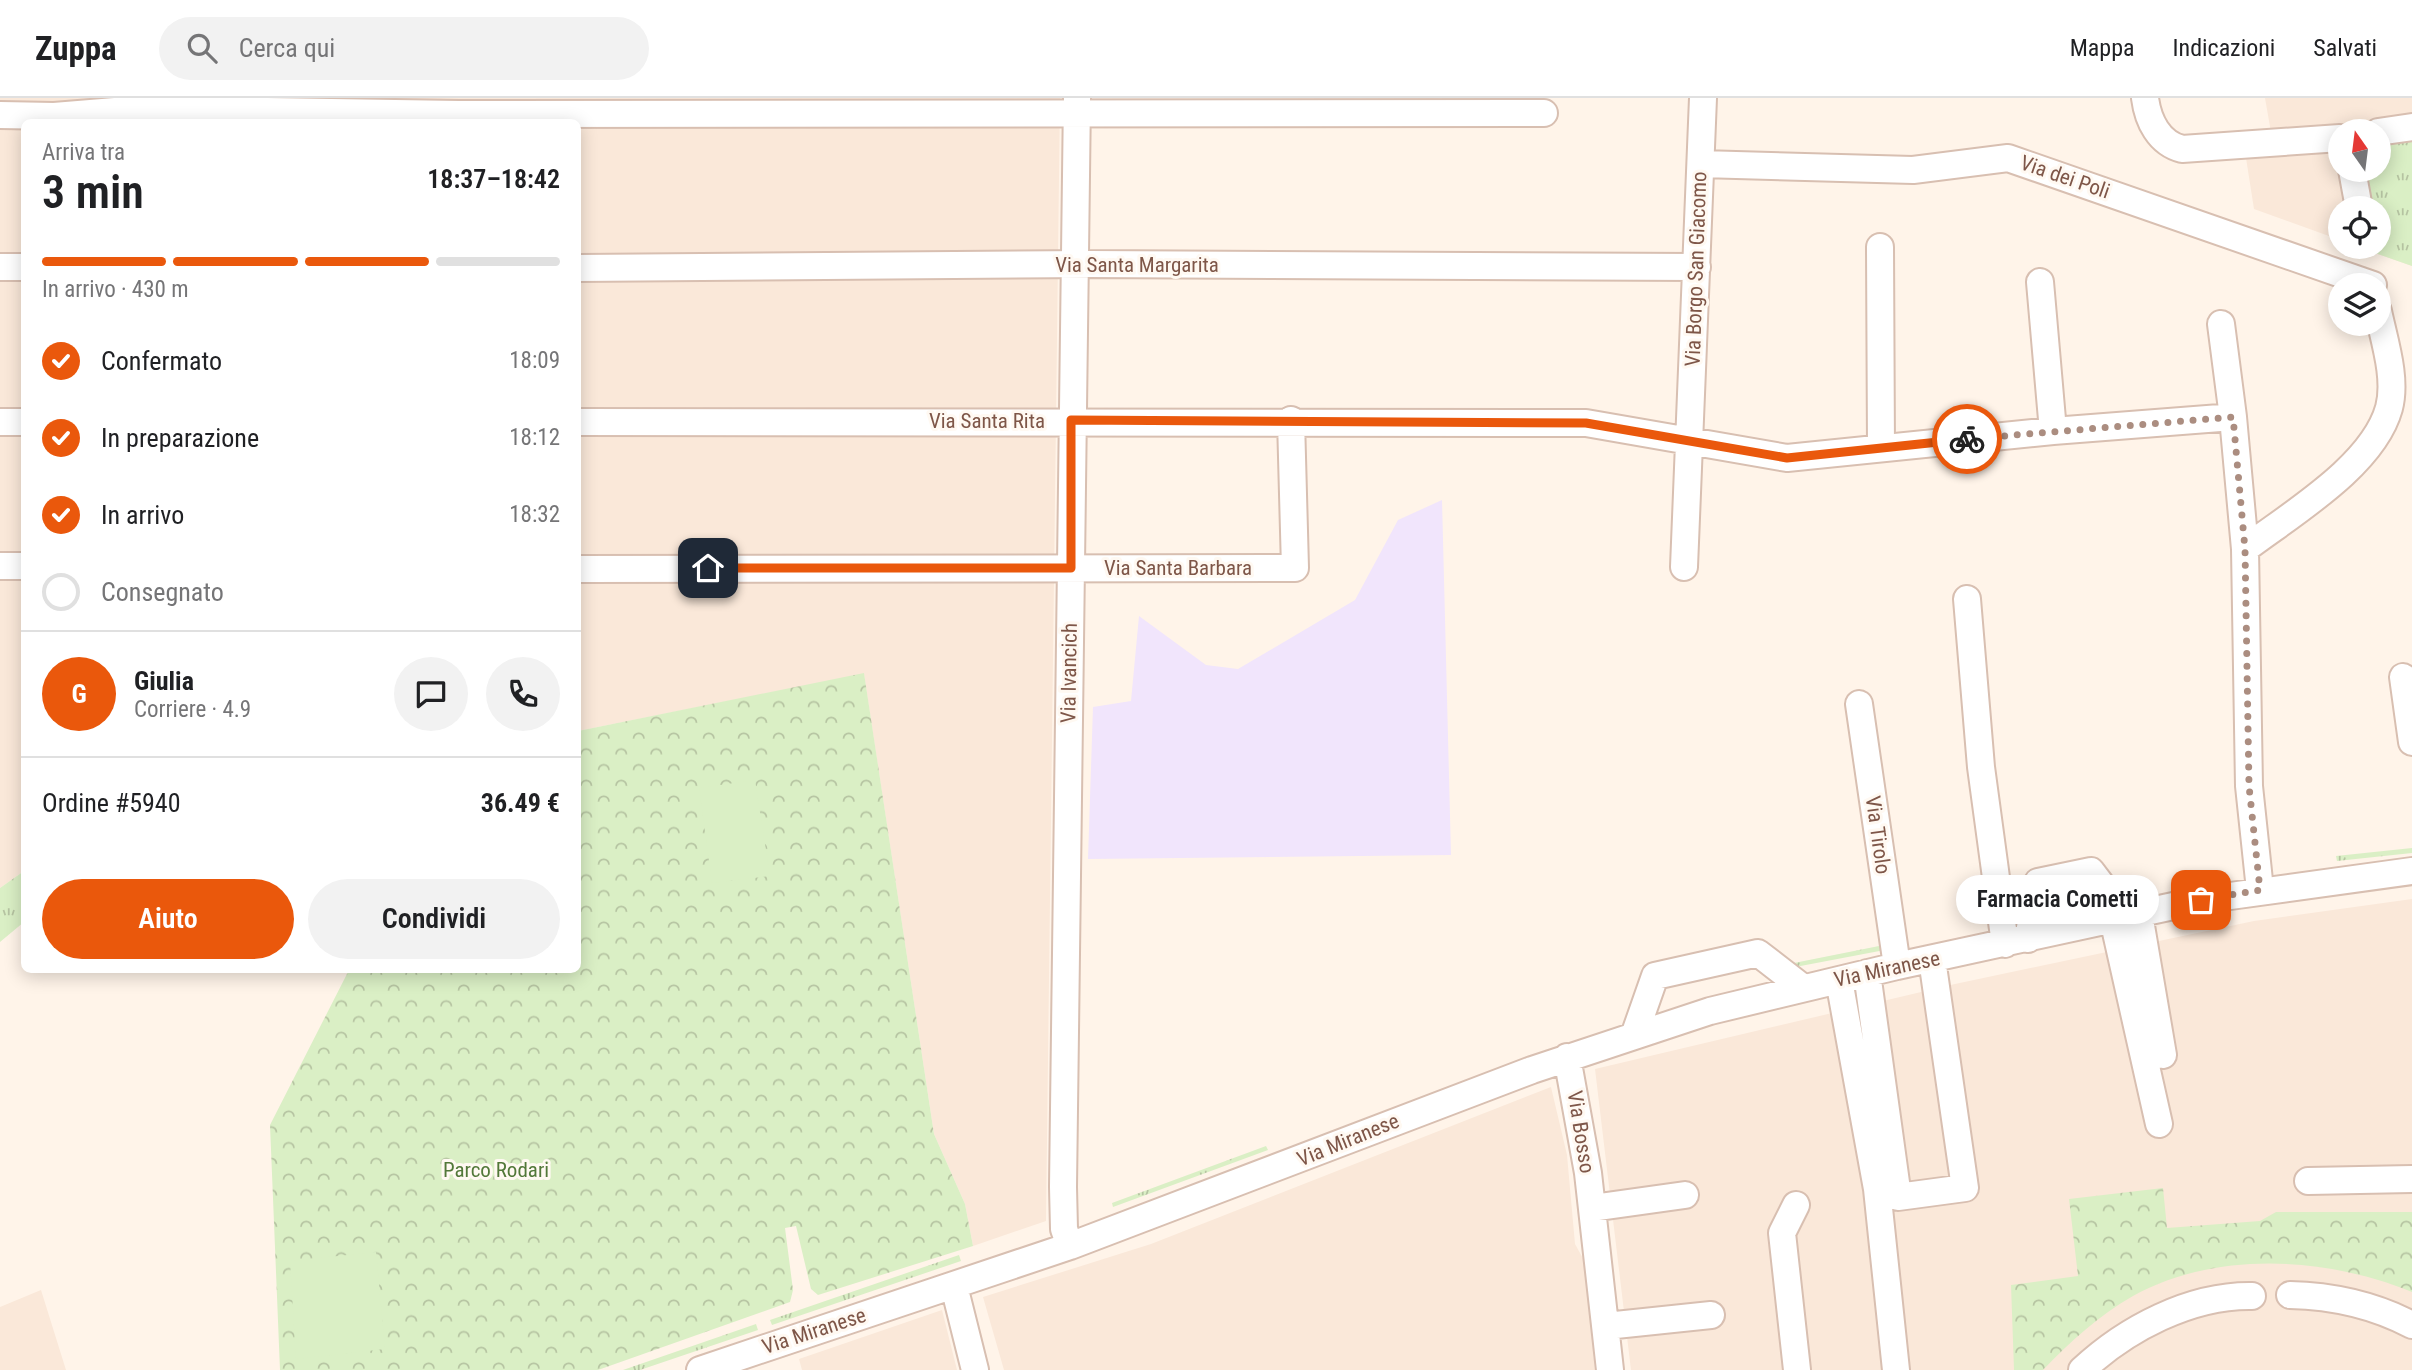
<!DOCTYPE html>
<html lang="it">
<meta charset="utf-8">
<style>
body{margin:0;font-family:"Roboto Condensed",sans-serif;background:#f2f2f2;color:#202124;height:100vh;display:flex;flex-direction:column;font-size:26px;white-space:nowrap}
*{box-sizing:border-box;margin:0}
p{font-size:23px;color:#757577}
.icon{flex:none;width:38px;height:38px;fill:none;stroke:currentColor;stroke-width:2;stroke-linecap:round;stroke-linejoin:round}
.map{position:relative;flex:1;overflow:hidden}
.drawer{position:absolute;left:21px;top:21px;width:560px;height:854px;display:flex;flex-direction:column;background:#fff;border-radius:10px;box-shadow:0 4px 18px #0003}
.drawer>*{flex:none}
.needle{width:46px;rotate:346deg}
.tools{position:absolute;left:2328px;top:21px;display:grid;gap:14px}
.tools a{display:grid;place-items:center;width:63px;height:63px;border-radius:50%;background:#fff;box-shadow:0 4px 18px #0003;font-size:35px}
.pin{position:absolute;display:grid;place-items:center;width:60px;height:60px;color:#fff;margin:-30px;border-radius:14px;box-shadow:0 4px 10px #0006}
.courier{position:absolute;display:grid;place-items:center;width:70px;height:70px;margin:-35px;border:5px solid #ea580c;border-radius:50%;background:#fff;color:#222;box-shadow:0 2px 9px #0007}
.bubble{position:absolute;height:49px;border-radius:24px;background:#fff;box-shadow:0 4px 18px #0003;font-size:23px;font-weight:600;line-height:49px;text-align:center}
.overview em{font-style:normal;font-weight:600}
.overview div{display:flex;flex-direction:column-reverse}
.overview{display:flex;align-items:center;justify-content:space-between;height:119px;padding:0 21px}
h1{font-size:46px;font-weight:600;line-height:52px}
.bar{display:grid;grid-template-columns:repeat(4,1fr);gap:10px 7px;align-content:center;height:84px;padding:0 21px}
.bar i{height:9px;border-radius:5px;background:#e0e0e0}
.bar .on{background:#ea580c}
.bar p{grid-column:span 4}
.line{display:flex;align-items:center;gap:18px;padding:0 21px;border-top:2px solid #e0e0e0}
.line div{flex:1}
.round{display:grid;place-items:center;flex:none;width:74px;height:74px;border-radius:37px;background:#f2f2f2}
ol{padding:0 21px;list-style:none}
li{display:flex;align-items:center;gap:21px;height:77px}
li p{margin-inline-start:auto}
li .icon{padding:7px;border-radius:50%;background:#ea580c;color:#fff;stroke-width:4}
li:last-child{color:#757577}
li i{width:38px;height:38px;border:4px solid #e0e0e0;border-radius:50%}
.primary-button{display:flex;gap:14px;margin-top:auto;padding:14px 21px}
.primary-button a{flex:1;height:80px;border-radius:42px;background:#ea580c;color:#fff;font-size:28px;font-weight:600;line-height:80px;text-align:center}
.primary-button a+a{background:#f2f2f2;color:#202124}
header{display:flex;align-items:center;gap:42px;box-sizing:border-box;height:98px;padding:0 35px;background:#fff;border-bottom:2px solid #e0e0e0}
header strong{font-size:33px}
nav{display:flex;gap:38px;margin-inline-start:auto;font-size:24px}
.search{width:490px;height:63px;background:#f2f2f2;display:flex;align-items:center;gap:18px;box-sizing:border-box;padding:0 24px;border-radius:38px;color:#757577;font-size:26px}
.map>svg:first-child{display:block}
.residential{fill:#fae8d9}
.education{fill:#f1e5fc}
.grass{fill:url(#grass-tufts)}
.park{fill:url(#park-crowns)}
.garden{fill:#daefc5}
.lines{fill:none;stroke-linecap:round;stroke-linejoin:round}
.minor-casing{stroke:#d8bfb1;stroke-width:30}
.minor{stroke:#fff;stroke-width:26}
.done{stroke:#ab8d80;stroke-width:7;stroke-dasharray:0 12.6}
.route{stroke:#ea580c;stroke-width:9}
.labels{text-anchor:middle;stroke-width:6;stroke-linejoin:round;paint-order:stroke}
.street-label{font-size:21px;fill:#7e5648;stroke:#fff9f2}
.park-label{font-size:21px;fill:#527839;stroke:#fff9f2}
</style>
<header>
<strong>Zuppa</strong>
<div class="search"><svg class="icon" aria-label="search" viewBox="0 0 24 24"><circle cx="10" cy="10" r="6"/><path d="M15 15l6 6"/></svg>Cerca qui</div>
<nav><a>Mappa</a><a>Indicazioni</a><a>Salvati</a></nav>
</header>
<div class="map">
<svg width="2412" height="1272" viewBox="0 0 2412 1272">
<defs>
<pattern id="grass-tufts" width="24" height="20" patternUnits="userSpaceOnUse" patternTransform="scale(1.75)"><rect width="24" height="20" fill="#daefc5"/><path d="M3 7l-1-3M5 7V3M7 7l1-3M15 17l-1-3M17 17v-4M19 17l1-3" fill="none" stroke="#b6c4a2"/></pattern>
<pattern id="park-crowns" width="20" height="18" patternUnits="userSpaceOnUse" patternTransform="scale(1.75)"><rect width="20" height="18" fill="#daefc5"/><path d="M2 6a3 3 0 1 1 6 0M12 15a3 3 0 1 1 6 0" fill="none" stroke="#b6c4a2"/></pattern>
</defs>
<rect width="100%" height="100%" fill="#fff4e9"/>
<path class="residential" d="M 0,0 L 1060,0 L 1046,1123 L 973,1148 L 965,1106 L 934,1036 L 864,576 L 578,633 L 578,24 L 24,24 L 24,773 L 0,790 Z
M 2265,0 L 2412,0 L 2412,22 L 2272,40 Z
M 2340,48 L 2340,72 L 2378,72 L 2412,168 L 2358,149 L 2378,149 L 2378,110 L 2340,110 L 2340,142 L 2254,111 L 2246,60 Z
M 2412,801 L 2412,1272 L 1631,1272 L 1595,971 L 1955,886 L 2254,823 Z
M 1551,989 L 1567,1057 L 1575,1146 L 1585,1164 L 1595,1272 L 1004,1272 L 983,1199 L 1151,1146 Z
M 41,1192 L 66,1272 L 0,1272 L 0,1209 Z
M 942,1212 L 957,1272 L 802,1272 L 799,1261 Z"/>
<path class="education" d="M 1442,402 L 1451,757 L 1088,761 L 1093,609 L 1131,603 L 1139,518 L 1206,567 L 1238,571 L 1355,502 L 1398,422 Z"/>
<path class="grass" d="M 2412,38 L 2412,168 L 2375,155 L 2374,149 L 2378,149 L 2378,110 L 2366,110 L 2357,72 L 2378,72 L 2378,43 Z
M 2412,750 L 2412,755 L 2337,763 L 2336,758 Z
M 24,773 L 24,824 L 0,844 L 0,790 Z
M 1889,846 L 1890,851 L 1790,870 L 1789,866 Z
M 1266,1048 L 1268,1052 L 1113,1109 L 1112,1105 Z
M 959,1157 L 961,1163 L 772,1227 L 770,1222 Z
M 756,1226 L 758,1232 L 640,1272 L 623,1272 Z"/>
<path class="park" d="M 864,575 L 934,1036 L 965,1106 L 973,1148 L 818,1197 L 811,1191 L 796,1128 L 785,1130 L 793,1192 L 790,1204 L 598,1272 L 280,1272 L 270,1027 L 349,872 L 578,872 L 578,633 Z
M 2163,1090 L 2167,1130 L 2260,1123 L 2276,1114 L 2412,1114 L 2412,1194 C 2327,1159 2216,1152 2133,1198 C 2099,1217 2070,1244 2043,1272 L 2014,1272 L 2011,1187 L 2078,1178 L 2069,1101 Z"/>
<path class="garden" d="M 755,682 L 770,778 L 712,785 L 699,690 Z
M 376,1154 L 385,1251 L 296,1261 L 290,1163 Z"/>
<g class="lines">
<defs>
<path id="minor" d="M 2145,0 C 2148,23 2159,45 2182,51 L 2340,40
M 0,17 L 54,18 L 139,11 L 459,16 L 1544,15
M 2378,34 L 2412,29
M 1701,66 L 1913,72 L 2008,60 L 2373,187
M 2352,72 L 2359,110
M 1880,149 L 1881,350
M 0,169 L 24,169
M 578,170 L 1089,166 L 1697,169
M 2040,184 L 2053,333
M 2233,319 L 2245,451
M 0,324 L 24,324
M 578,324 L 1586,325 L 1787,360 L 2053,333 L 2233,319 L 2221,226
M 0,468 L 24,468
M 1684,469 L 1703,0
M 578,471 L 1295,470 L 1291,322
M 1967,501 L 1981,669 L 2005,846
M 2403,579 L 2412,644
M 1859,606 L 1897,868
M 2260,792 L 2249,688 L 2245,451 C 2291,416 2373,368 2389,310 C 2397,280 2384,242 2378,213
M 2139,816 L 2163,957
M 2113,821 L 2159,1026
M 2028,841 L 2038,784 L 2091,773 L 2113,802 L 2131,818
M 1867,875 L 1898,1099 L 1965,1090 L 1932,861
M 1839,882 L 1877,1091 L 1896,1272
M 1635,935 L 1655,878 L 1758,855 L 1802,889
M 1567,959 L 1588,1075 L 1610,1272
M 2308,1083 L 2412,1081
M 1796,1107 L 1782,1135 L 1797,1272
M 1592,1110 L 1685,1097
M 1070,1148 L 1064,1131 L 1063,1089 L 1077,0
M 954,1188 L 975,1272
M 2290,1197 C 2333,1198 2374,1207 2412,1227
M 1606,1228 L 1711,1217
M 700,1272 L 1070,1148 L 1532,972 L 1710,913 L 1897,868 L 2201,802 L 2412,773
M 2082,1272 C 2126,1231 2190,1197 2252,1198"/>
</defs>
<use href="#minor" class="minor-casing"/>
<use href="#minor" class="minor"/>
</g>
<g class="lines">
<path class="done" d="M 1967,341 L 2233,319 L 2245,451 L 2249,688 L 2260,792 L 2201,802"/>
<path class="route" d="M 708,470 L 1071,470 L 1071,322 L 1586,325 L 1787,360 L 1967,341"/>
</g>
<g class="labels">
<g class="street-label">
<text transform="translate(2065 79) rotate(19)" y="7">Via dei Poli</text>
<text x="1137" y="174">Via Santa Margarita</text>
<text transform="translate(1696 171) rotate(-88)" y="7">Via Borgo San Giacomo</text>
<text x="987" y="330">Via Santa Rita</text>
<text x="1178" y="477">Via Santa Barbara</text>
<text transform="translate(1069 575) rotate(-89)" y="7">Via Ivancich</text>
<text transform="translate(1878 737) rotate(82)" y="7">Via Tirolo</text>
<text transform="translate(1887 871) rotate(-12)" y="7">Via Miranese</text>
<text transform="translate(1581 1034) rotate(81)" y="7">Via Bosso</text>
<text transform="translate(1348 1042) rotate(-22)" y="7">Via Miranese</text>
<text transform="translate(814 1233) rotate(-18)" y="7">Via Miranese</text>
</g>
<g class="park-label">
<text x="496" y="1079">Parco Rodari</text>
</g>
</g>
</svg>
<div class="tools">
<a><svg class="needle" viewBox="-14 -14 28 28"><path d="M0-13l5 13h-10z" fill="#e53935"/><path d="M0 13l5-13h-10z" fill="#757577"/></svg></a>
<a><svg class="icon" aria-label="locate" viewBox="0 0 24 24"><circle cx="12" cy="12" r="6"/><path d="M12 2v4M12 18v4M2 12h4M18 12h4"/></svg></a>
<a><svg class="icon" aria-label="layers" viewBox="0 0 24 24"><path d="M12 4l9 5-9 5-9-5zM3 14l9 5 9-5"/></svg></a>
</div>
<div class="pin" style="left:2201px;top:802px;background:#ea580c"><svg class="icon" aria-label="bag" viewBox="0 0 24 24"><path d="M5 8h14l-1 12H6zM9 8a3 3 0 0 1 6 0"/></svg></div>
<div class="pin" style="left:708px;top:470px;background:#1f2937"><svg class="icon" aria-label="home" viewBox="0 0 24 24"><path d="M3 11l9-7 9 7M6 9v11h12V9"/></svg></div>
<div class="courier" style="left:1967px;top:341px"><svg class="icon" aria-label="bike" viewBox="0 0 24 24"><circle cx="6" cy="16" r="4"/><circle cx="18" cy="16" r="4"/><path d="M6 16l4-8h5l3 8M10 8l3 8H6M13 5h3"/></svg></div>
<div class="bubble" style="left:1956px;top:777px;width:203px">Farmacia Cometti</div>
<section class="drawer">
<div class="overview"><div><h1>3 min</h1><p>Arriva tra</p></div><em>18:37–18:42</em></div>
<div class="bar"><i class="on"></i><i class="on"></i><i class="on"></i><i></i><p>In arrivo · 430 m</p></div>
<ol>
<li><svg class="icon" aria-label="check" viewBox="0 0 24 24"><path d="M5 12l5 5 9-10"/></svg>Confermato<p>18:09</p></li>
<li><svg class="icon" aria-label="check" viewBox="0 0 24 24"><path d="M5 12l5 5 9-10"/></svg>In preparazione<p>18:12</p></li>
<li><svg class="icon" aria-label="check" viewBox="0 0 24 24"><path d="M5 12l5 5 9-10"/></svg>In arrivo<p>18:32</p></li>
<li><i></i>Consegnato</li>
</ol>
<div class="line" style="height:126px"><b class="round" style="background:#ea580c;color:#fff">G</b><div><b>Giulia</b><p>Corriere · 4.9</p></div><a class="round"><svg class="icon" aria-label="chat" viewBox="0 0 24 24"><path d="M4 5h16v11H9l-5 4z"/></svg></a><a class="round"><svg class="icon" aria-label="phone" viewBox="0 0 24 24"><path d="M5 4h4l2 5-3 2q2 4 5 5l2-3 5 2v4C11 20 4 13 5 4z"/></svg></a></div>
<div class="line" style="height:91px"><div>Ordine #5940</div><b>36.49 €</b></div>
<div class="primary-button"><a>Aiuto</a><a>Condividi</a></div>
</section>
</div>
